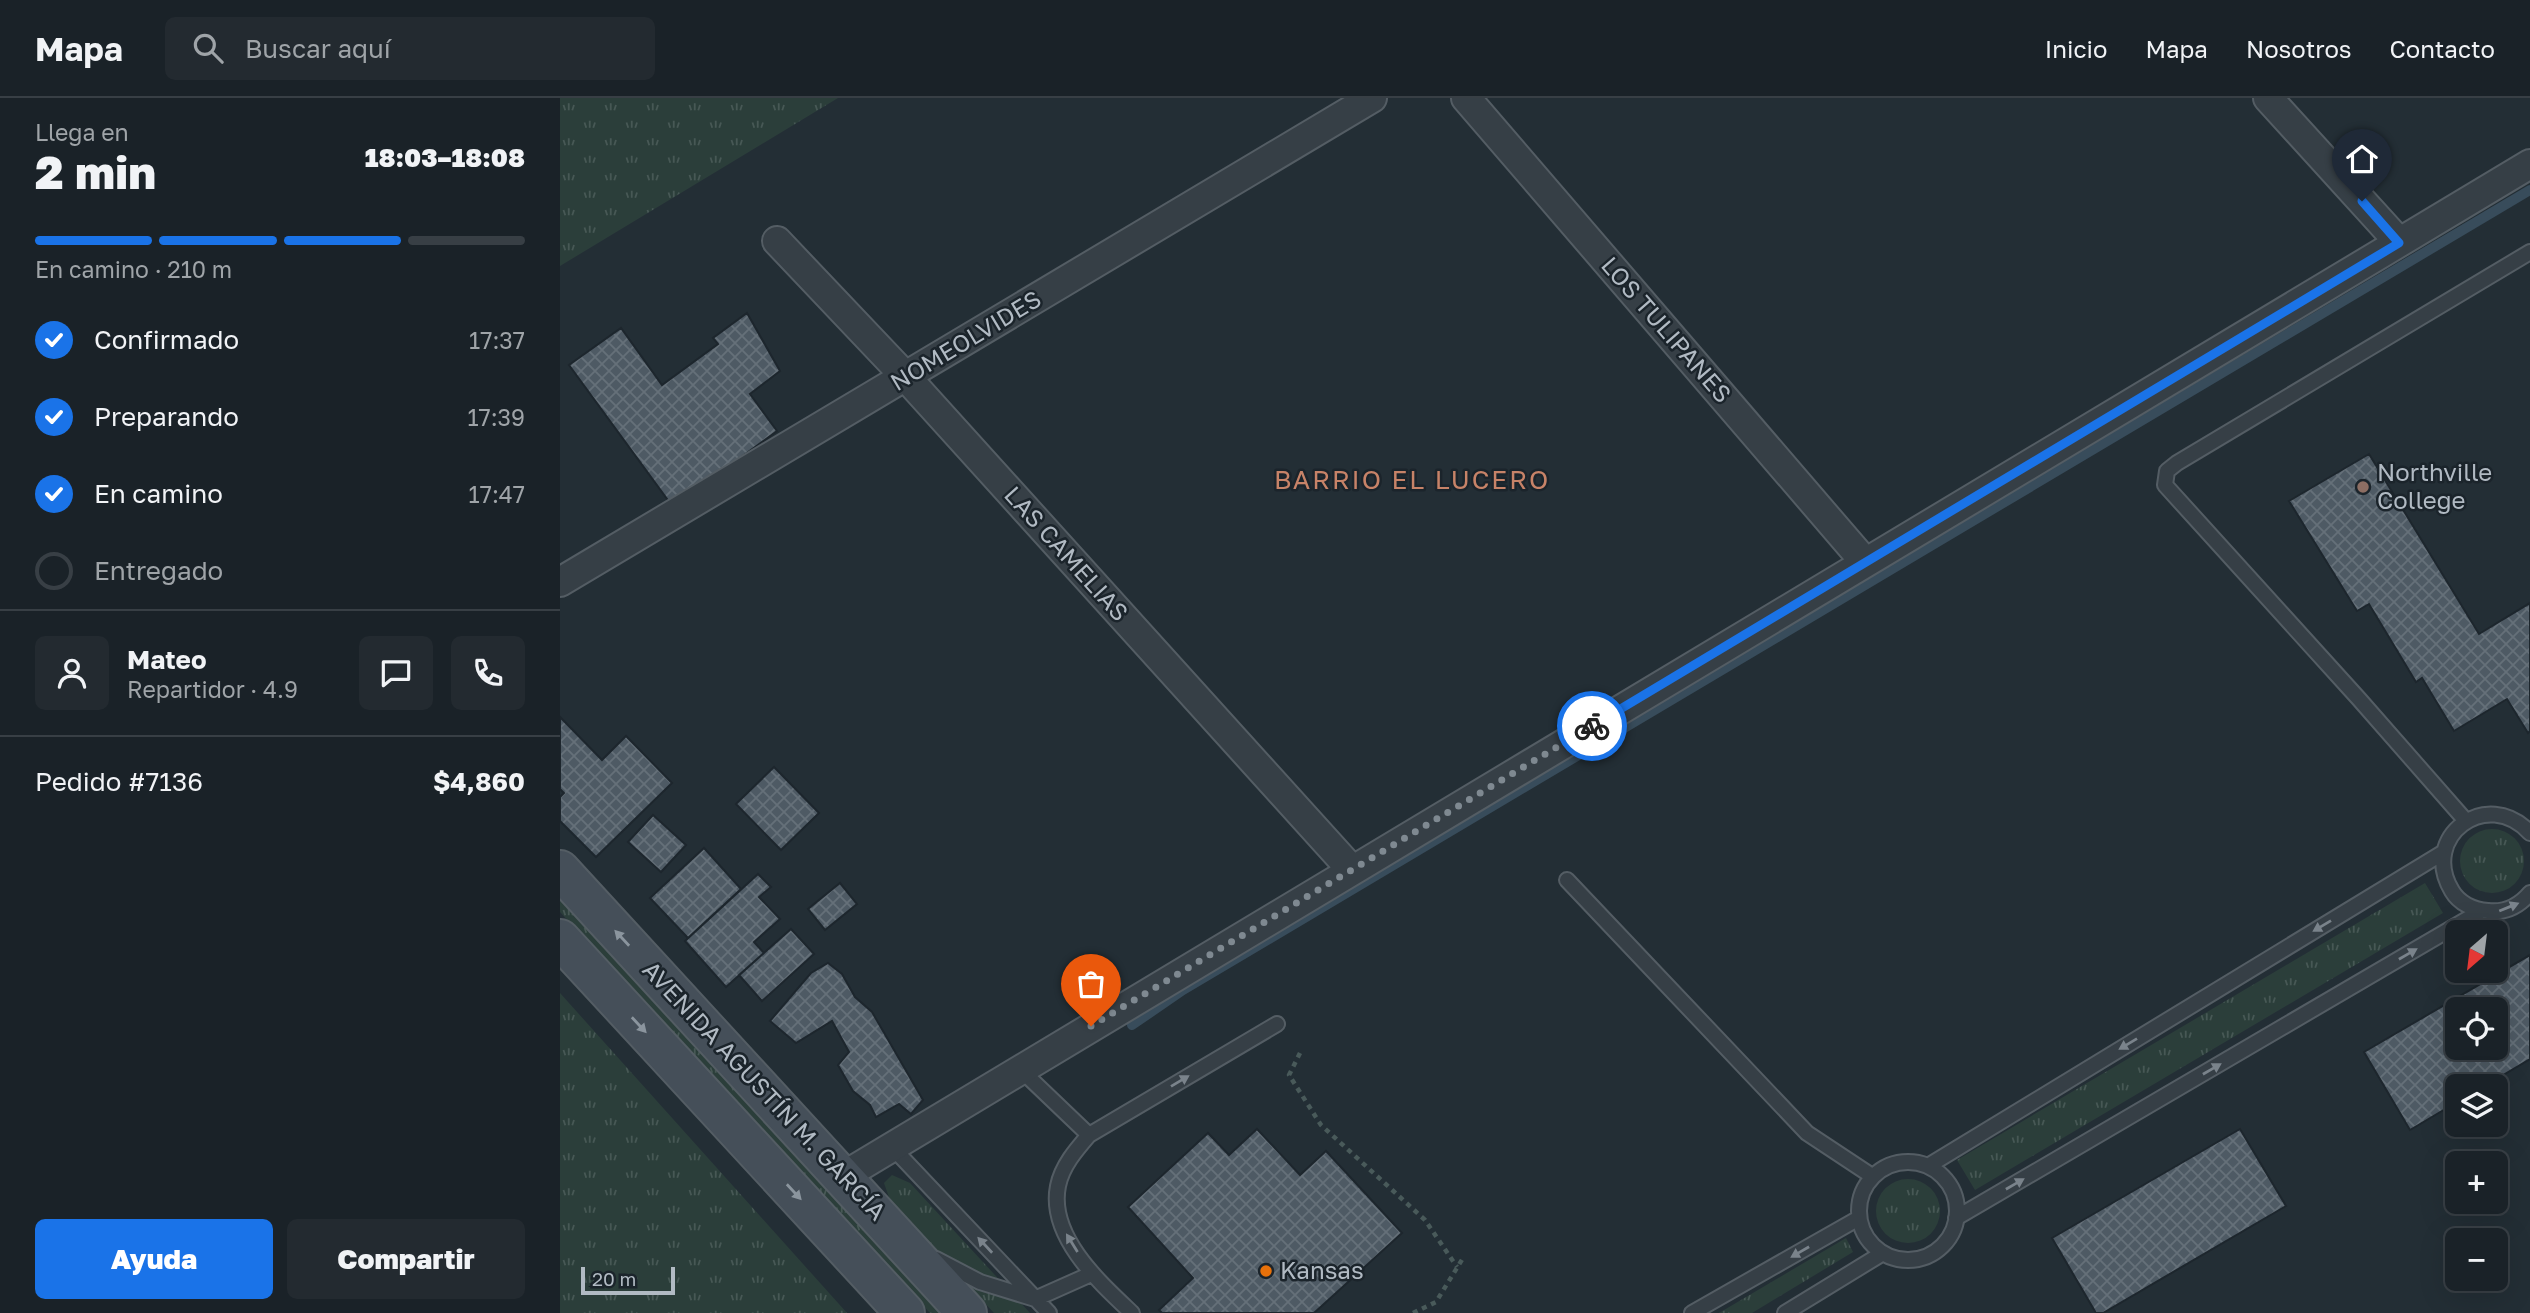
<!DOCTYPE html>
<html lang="es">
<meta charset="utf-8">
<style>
body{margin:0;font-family:"Golos Text",sans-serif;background:#232a30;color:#f1f3f6;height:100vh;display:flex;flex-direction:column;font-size:26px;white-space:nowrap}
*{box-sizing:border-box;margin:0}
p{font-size:23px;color:#9fa4a8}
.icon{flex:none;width:38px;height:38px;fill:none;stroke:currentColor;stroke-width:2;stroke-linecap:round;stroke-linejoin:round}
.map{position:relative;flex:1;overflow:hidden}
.details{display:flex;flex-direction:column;background:#1a2228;width:560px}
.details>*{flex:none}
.needle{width:46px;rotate:208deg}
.controls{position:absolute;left:1885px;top:822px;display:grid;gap:14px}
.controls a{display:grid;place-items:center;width:63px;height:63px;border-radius:10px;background:#1a2228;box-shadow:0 7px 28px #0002,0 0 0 2px #383f45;font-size:35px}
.scale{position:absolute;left:21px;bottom:18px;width:94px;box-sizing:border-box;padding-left:7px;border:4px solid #b1bac3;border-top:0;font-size:19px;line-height:24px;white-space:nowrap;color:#b1bac3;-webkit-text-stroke:5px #1b242b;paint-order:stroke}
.pin{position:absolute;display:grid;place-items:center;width:60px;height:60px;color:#fff;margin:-72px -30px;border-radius:50% 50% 50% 0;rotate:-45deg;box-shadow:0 0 7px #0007}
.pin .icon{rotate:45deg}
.courier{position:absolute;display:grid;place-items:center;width:70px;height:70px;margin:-35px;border:5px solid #1a73e8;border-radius:50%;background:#fff;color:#222;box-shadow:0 2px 9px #0007}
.summary em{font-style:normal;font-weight:800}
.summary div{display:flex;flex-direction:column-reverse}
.summary{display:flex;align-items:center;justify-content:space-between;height:119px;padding:0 35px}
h1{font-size:46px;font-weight:800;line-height:52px}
.bar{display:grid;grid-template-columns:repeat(4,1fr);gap:10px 7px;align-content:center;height:84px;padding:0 35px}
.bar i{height:9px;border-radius:5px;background:#383f45}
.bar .current{background:#1a73e8}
.bar p{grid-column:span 4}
.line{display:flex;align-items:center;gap:18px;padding:0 35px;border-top:2px solid #383f45}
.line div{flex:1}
.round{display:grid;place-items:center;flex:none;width:74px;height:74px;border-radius:10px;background:#232a30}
ol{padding:0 35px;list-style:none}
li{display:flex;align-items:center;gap:21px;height:77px}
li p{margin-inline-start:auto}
li .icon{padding:7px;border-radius:50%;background:#1a73e8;color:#fff;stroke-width:4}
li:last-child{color:#9fa4a8}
li i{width:38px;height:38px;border:4px solid #383f45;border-radius:50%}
.button{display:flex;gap:14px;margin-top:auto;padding:14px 35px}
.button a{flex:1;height:80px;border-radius:10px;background:#1a73e8;color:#fff;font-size:28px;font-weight:800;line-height:80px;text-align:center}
.button a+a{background:#232a30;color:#f1f3f6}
header{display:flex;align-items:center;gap:42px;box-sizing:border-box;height:98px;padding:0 35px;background:#1a2228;border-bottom:2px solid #383f45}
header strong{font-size:33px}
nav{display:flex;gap:38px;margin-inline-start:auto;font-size:24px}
.search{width:490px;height:63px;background:#232a30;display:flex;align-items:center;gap:18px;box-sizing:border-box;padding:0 24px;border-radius:10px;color:#9fa4a8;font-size:26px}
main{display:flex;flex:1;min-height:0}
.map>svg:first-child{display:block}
.grass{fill:url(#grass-tufts)}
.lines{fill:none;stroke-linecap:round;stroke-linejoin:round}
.stream{stroke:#384c5b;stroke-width:10}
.building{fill:url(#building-cross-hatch);stroke:#1d262d;stroke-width:2;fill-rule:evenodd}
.lane-casing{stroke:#545d64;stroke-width:18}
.street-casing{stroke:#545d64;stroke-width:32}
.secondary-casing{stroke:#545d64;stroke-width:42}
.path{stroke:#495a5a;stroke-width:4.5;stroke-dasharray:5 5;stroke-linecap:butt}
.lane{stroke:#363f46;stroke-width:14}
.street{stroke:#363f46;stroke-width:28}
.secondary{stroke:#454f59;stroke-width:38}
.oneway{fill:#7a838b}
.oneway2{fill:#8b959e}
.done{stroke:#7f8991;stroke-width:7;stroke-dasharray:0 12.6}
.route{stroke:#1a73e8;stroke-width:9}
.education-dot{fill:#8d6e63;stroke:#1b242b;stroke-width:2.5}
.food-dot{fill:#e8710a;stroke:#1b242b;stroke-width:2.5}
.labels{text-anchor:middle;stroke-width:5;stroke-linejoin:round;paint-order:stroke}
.street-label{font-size:24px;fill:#b1bac3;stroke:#1b242b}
.poi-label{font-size:24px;fill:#b1bac3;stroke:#1b242b;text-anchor:start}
.neighbourhood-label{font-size:26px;letter-spacing:2px;fill:#c78368;stroke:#1b242b}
</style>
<header>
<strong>Mapa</strong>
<div class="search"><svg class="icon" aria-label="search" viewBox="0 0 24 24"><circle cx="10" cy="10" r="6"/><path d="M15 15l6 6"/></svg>Buscar aquí</div>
<nav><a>Inicio</a><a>Mapa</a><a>Nosotros</a><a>Contacto</a></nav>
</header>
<main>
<section class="details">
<div class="summary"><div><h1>2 min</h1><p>Llega en</p></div><em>18:03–18:08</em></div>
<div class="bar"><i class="current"></i><i class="current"></i><i class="current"></i><i></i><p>En camino · 210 m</p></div>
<ol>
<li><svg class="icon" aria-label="check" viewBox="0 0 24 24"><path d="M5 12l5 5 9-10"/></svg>Confirmado<p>17:37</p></li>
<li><svg class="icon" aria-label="check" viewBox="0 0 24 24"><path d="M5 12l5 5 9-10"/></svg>Preparando<p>17:39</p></li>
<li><svg class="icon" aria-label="check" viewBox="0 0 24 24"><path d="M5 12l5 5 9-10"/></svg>En camino<p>17:47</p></li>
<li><i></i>Entregado</li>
</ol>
<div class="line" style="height:126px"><a class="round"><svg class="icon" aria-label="person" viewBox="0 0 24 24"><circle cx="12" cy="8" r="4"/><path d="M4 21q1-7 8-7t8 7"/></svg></a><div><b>Mateo</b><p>Repartidor · 4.9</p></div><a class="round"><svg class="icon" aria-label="chat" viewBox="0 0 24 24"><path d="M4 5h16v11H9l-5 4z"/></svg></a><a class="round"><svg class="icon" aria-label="phone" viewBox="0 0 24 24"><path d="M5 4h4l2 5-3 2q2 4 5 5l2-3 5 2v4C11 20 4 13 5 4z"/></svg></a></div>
<div class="line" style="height:91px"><div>Pedido #7136</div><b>$4,860</b></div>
<div class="button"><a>Ayuda</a><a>Compartir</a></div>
</section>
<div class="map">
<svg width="1970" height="1215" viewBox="0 0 1970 1215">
<defs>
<pattern id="grass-tufts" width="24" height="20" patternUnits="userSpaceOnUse" patternTransform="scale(1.75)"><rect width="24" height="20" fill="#2b3e3a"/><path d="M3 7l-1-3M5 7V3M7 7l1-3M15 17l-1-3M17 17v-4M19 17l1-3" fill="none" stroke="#475855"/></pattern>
<pattern id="building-cross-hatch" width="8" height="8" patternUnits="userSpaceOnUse" patternTransform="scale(1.75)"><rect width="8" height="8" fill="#4e5a64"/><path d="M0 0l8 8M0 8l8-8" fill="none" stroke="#657079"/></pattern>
</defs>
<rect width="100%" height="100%" fill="#232e35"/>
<path class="grass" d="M 0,0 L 278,0 L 0,168 Z
M1900 763a32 32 0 1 1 64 0a32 32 0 1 1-64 0Z
M 1865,785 L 1883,815 L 1415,1092 L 1397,1062 Z
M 0,795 L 387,1215 L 370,1215 L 0,814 Z
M 0,895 L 287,1215 L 0,1215 Z
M 332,1077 L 350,1085 L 470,1215 L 434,1215 L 330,1102 L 324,1085 Z
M1316 1113a32 32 0 1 1 64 0a32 32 0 1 1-64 0Z
M 1286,1140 L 1293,1154 L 1192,1215 L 1159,1215 Z"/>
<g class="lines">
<path class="stream" d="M 572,927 L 623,892 L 1970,92"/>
</g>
<path class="building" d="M 187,215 L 220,273 L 190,296 L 217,333 L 113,409 L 9,267 L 61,230 L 102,287 L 158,246 L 153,240 Z
M 1809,356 L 1919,536 L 1970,505 L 1970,633 L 1968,635 L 1947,601 L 1894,633 L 1862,580 L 1856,584 L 1809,506 L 1797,513 L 1729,403 Z
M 0,619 L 42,662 L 66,638 L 112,685 L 36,759 L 0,723 L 0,699 L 4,695 L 0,691 Z
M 214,669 L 259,715 L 221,752 L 176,706 Z
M 93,717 L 126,747 L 101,774 L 68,744 Z
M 144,750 L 181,791 L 128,840 L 90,800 Z
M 198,776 L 211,789 L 199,799 L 220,821 L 194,844 L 204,855 L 166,889 L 125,843 Z
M 280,785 L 297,806 L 265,832 L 248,811 Z
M 231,831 L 254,856 L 202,903 L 179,877 Z
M 1970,857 L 1970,961 L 1923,989 L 1897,989 L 1897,1004 L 1850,1032 L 1804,954 ZM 1897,912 L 1936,912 L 1936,950 L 1897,950 Z
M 268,865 L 282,876 L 295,899 L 312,914 L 363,1002 L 351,1016 L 339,1006 L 316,1019 L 310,1007 L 293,993 L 278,967 L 289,954 L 272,923 L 236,945 L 210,923 L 251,875 Z
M 697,1031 L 740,1077 L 766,1053 L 842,1135 L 754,1215 L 602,1215 L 599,1212 L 633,1180 L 568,1109 L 648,1035 L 669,1057 Z
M 1680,1031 L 1726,1108 L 1543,1215 L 1536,1215 L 1492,1140 Z"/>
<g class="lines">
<defs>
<path id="lane" d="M 1906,723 L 1799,601 L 1605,387 L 1607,373 L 1617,365 L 1970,154
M 1970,735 C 1927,688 1859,739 1892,793 C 1899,805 1913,812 1928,813 C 1945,815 1959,808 1970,795
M 1007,782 L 1247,1035 L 1312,1078
M 460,971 L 529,1037
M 331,1048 L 489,1215
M1299 1113a49 49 0 1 1 98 0a49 49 0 1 1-98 0Z
M 1368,1068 L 1884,754
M 1396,1120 L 1921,813
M 376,1161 L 420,1184 L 475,1201 L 531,1176
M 572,1215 C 539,1184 488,1138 498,1088 C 502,1068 516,1052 529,1037 L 717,926
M 1132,1215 L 1299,1120
M 1225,1215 L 1323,1155"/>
<path id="street" d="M 906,0 L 1305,464
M 1708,0 L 1839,144
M 217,143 L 346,279 L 792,772
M 0,484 L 812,0
M 282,1079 L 1970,66"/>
<path id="secondary" d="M 0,772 L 407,1215
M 0,841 L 345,1215"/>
</defs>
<use href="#lane" class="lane-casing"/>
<use href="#street" class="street-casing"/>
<use href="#secondary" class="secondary-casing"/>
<path class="path" d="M 740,955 L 729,977 L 761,1027 L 865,1122 L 897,1169
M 853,1215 L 876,1204 L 903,1160"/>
<use href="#lane" class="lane"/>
<use href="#street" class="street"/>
<use href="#secondary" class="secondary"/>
</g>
<defs><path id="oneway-solid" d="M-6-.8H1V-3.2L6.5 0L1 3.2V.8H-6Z" transform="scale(1.75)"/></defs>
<g class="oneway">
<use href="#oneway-solid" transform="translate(1949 809) rotate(-22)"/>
<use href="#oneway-solid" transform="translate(1762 828) rotate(149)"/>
<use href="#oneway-solid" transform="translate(1848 856) rotate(-30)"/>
<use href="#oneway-solid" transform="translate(1568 946) rotate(149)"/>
<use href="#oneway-solid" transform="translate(1652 971) rotate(-30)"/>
<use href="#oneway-solid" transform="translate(620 983) rotate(-31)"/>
<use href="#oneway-solid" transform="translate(1455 1086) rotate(-30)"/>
<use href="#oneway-solid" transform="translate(512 1145) rotate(-122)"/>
<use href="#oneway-solid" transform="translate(425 1147) rotate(-133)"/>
<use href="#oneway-solid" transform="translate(1240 1154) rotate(150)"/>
</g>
<g class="oneway2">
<use href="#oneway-solid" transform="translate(62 840) rotate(-133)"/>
<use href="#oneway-solid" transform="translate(79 927) rotate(47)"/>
<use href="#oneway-solid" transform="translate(234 1094) rotate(47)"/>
</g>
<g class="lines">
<path class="done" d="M 531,928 L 1032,628"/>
<path class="route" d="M 1032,628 L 1839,145 L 1802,103"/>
</g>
<circle class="education-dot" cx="1803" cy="389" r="7"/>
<circle class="food-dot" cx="706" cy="1173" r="7"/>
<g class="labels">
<g class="street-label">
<text transform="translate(1106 232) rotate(49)" y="8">LOS TULIPANES</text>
<text transform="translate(406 243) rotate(-31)" y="8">NOMEOLVIDES</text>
<text transform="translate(506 456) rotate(48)" y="8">LAS CAMELIAS</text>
<text transform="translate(204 993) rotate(47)" y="8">AVENIDA AGUSTÍN M. GARCÍA</text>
</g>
<g class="poi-label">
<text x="1817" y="383">Northville<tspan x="1817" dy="28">College</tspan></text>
<text x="720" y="1181">Kansas</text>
</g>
<g class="neighbourhood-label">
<text x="852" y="391">BARRIO EL LUCERO</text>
</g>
</g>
</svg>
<div class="controls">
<a><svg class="needle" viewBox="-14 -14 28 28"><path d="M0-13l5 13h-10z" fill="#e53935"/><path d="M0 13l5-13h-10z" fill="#9fa4a8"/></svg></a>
<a><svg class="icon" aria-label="locate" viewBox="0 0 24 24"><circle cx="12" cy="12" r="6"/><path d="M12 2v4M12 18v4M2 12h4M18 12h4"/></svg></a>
<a><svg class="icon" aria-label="layers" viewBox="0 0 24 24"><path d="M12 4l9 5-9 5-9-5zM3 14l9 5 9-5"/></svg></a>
<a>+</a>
<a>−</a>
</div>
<div class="scale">20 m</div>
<div class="pin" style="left:531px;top:928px;background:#ea580c"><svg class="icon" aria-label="bag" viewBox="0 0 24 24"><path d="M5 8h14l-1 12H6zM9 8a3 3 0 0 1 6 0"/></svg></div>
<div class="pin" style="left:1802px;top:103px;background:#1f2937"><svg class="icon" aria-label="home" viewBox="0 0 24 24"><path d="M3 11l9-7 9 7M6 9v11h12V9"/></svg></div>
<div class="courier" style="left:1032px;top:628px"><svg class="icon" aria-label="bike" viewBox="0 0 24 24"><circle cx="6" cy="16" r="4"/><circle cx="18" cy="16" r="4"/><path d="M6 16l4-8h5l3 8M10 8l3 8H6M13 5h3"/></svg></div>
</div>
</main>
